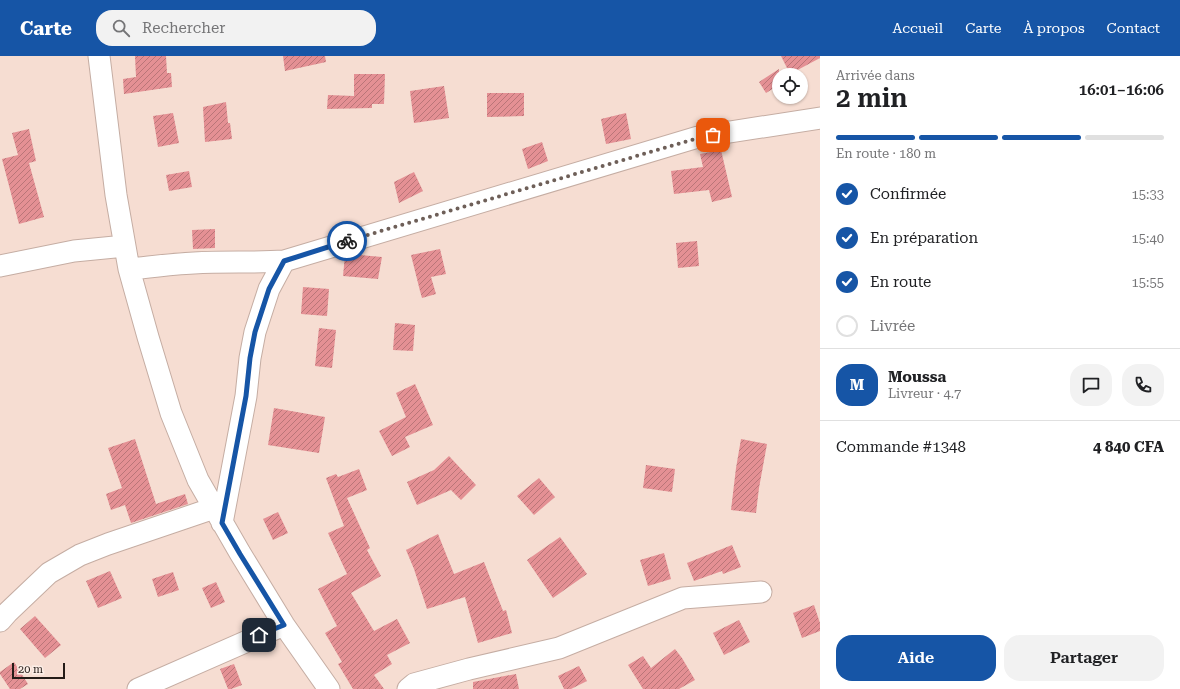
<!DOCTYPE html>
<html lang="fr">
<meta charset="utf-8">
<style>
body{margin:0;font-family:"Roboto Serif",serif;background:#f2f2f2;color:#202124;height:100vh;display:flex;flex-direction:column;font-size:15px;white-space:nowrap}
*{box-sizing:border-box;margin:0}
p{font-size:13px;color:#757577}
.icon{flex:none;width:22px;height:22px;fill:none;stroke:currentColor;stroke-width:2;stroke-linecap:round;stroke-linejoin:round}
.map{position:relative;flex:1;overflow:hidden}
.panel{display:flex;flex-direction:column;background:#fff;width:360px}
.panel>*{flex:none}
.tools{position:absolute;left:772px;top:12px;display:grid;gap:8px}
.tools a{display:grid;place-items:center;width:36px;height:36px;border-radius:50%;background:#fff;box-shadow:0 1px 3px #0004;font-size:20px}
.scale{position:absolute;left:12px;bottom:10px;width:53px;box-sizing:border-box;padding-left:4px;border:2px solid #241b17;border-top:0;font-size:11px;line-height:14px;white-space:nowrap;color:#241b17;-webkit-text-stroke:3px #fcede6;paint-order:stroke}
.pin{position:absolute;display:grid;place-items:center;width:34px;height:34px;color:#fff;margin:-17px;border-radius:8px;box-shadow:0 2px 6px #0006}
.courier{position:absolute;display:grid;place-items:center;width:40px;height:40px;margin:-20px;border:3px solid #1655a6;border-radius:50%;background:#fff;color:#222;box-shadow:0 1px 5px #0007}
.headline em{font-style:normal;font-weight:600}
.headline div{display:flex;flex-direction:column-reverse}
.headline{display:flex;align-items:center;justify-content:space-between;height:68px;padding:0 16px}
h1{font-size:26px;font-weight:600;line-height:30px}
.bar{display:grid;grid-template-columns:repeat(4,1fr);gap:6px 4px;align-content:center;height:48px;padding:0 16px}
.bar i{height:5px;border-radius:3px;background:#e0e0e0}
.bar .active{background:#1655a6}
.bar p{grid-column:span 4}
.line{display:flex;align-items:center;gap:10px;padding:0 16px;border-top:1px solid #e0e0e0}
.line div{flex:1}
.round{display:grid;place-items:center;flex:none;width:42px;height:42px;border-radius:16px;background:#f2f2f2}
ol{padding:0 16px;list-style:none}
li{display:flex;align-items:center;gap:12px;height:44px}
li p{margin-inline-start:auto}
li .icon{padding:4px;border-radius:50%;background:#1655a6;color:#fff;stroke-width:4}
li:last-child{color:#757577}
li i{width:22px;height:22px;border:2px solid #e0e0e0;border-radius:50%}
.action{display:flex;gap:8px;margin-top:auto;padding:8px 16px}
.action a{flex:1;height:46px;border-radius:16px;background:#1655a6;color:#fff;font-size:16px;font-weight:600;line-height:46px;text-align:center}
.action a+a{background:#f2f2f2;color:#202124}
header{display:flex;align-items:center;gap:24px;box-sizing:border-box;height:56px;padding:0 20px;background:#1655a6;color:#fff}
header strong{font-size:19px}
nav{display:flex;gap:22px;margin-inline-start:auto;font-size:14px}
.search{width:280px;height:36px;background:#f2f2f2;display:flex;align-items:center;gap:10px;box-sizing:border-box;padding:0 14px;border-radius:16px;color:#757577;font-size:15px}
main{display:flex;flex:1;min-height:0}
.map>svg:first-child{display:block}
.building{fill:url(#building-hatch)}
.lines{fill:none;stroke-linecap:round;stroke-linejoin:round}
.minor-casing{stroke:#c5ada3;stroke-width:23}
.minor{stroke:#fff;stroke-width:21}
.done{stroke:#6e5f58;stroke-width:4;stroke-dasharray:0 7.2}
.route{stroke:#1655a6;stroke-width:5}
</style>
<header>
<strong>Carte</strong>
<div class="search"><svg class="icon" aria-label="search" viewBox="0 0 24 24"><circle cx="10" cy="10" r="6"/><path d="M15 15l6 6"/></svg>Rechercher</div>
<nav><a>Accueil</a><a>Carte</a><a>À propos</a><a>Contact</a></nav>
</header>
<main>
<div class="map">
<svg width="820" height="633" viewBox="0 0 820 633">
<defs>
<pattern id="building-hatch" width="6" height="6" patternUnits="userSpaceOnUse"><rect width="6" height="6" fill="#e49094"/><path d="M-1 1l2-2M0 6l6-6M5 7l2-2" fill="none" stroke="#b97578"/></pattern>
</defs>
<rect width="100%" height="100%" fill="#f6ddd2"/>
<path class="building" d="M 135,0 L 166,0 L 167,17 L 171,17 L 172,31 L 124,38 L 123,23 L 136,21 Z
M 283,0 L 325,0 L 326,6 L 285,15 Z
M 781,0 L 820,0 L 820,2 L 790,18 Z
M 779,13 L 779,29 L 766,37 L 759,26 Z
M 354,18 L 385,18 L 384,48 L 372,48 L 372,52 L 327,53 L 328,39 L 354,40 Z
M 444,30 L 449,62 L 414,67 L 410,35 Z
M 487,37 L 524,37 L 524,60 L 487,61 Z
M 226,46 L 228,67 L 230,67 L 232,83 L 205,86 L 203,51 Z
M 173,57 L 179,87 L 158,91 L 153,60 Z
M 626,57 L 631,83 L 606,88 L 601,63 Z
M 29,73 L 36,105 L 29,107 L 44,161 L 19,168 L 2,103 L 18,99 L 12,77 Z
M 542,86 L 548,105 L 528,113 L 522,93 Z
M 721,94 L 732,141 L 712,146 L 709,134 L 674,138 L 671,115 L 703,111 L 700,98 Z
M 189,115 L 192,131 L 169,135 L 166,119 Z
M 414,116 L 423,135 L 399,147 L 394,126 Z
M 215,173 L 215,192 L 193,193 L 192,174 Z
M 697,185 L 699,210 L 678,212 L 676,187 Z
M 440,193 L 446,218 L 431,221 L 436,238 L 422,242 L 420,235 L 411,199 Z
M 349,198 L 382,201 L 378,223 L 343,220 L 345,199 Z
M 303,231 L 329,233 L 327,260 L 301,258 Z
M 395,267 L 415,269 L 413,295 L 393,294 Z
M 319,272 L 336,274 L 332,312 L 315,310 Z
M 415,328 L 433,369 L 405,381 L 410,391 L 392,400 L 379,375 L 406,361 L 396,337 Z
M 274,352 L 325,361 L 319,397 L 268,389 Z
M 135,383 L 156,448 L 185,438 L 188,448 L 131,467 L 125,449 L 111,454 L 106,438 L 122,432 L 108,392 Z
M 741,383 L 767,388 L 759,432 L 756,457 L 731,454 L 736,412 Z
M 449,400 L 476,429 L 461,444 L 451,434 L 417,449 L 407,426 L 434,414 Z
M 646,409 L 675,413 L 672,436 L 643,432 Z
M 359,413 L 367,434 L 347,442 L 370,492 L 367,494 L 381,520 L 351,537 L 374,575 L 397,563 L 410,587 L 387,599 L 392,608 L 374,619 L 384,633 L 353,633 L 338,608 L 342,606 L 325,577 L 337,570 L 318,533 L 347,518 L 328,477 L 344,470 L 326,422 L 336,418 L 338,421 Z
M 539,422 L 555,441 L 534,459 L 517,440 Z
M 278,456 L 288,477 L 273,484 L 263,463 Z
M 438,478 L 454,518 L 484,506 L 503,555 L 506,554 L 512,577 L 478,587 L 465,541 L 427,553 L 414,513 L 406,494 Z
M 560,481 L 587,518 L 553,542 L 527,504 Z
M 732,489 L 741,511 L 723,518 L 722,515 L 694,525 L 687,507 Z
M 664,497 L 671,523 L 648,530 L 640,504 Z
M 110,515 L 122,542 L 98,552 L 86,525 Z
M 173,516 L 179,534 L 158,541 L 152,523 Z
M 216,526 L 225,546 L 211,552 L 202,532 Z
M 814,549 L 820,567 L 820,575 L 802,582 L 793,557 Z
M 35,560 L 61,589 L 45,602 L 20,573 Z
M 739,564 L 750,586 L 724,599 L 713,577 Z
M 675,593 L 682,602 L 695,624 L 679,633 L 643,633 L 628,609 L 643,600 L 651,612 Z
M 14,606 L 28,628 L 20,633 L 10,633 L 0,618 L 0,616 Z
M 234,608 L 242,629 L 231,633 L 228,633 L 220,613 Z
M 579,610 L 587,625 L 571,633 L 564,633 L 558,620 Z
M 516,618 L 519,633 L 473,633 L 473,626 Z"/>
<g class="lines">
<defs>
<path id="minor" d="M 99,0 L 116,139 L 129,213 L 148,281 L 171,357 L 198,424 L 240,497 L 284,569 L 329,633
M 0,210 L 74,195 L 125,190
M 129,213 C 150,211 172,208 194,207 C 224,205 254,207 284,205 L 698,81 L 820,62
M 222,467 L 246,340 L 250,302 L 255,276 L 269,233 L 284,205
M 0,565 L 7,557 L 49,517 L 80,499 L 108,488 L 214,452
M 138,633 L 284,569
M 408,633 L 414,628 L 469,613 L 559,592 L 683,542 L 761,536"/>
</defs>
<use href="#minor" class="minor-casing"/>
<use href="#minor" class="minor"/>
</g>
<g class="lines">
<path class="done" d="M 347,185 L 698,82 L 713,79"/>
<path class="route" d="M 259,579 L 284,569 L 240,498 L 222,467 L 246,340 L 250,302 L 255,276 L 269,233 L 284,205 L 347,185"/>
</g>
</svg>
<div class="tools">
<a><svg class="icon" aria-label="locate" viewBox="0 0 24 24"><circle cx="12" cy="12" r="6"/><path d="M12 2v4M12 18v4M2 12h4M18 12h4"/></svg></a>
</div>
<div class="scale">20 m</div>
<div class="pin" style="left:713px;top:79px;background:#ea580c"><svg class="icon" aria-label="bag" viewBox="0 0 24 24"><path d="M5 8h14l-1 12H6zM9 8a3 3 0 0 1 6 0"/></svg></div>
<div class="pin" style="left:259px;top:579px;background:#1f2937"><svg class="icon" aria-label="home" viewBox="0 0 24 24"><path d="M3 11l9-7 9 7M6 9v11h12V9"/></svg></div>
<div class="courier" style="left:347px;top:185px"><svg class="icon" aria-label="bike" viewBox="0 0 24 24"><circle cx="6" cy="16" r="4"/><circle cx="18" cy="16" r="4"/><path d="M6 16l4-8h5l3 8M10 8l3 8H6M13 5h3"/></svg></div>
</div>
<section class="panel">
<div class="headline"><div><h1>2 min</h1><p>Arrivée dans</p></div><em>16:01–16:06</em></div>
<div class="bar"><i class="active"></i><i class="active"></i><i class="active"></i><i></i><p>En route · 180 m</p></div>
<ol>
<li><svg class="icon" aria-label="check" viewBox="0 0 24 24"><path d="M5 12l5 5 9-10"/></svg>Confirmée<p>15:33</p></li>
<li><svg class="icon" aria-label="check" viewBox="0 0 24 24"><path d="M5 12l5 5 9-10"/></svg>En préparation<p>15:40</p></li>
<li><svg class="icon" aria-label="check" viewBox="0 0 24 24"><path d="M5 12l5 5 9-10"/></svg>En route<p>15:55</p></li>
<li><i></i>Livrée</li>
</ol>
<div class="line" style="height:72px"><b class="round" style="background:#1655a6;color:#fff">M</b><div><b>Moussa</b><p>Livreur · 4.7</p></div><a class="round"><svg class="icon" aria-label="chat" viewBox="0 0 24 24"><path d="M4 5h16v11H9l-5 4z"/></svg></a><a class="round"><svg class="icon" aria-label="phone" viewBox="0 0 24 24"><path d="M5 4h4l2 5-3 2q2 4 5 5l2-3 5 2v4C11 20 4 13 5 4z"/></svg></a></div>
<div class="line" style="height:52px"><div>Commande #1348</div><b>4 840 CFA</b></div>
<div class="action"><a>Aide</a><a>Partager</a></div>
</section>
</main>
